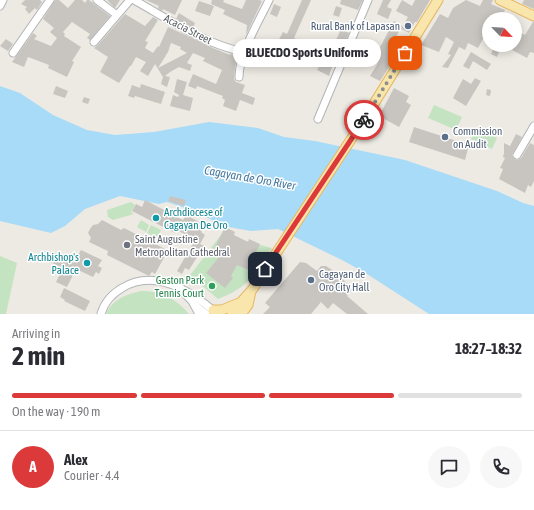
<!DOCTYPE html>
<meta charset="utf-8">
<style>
body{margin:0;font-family:"Asap Condensed",sans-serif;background:#f7f7f7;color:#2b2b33;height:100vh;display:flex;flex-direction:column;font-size:15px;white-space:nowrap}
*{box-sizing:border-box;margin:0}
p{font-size:13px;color:#7c7c81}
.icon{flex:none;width:22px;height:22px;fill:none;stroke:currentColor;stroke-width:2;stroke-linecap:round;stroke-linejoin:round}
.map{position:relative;height:314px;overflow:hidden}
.side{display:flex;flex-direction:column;background:#fff;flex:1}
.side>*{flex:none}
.needle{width:26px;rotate:115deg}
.tools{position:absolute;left:482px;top:12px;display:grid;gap:8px}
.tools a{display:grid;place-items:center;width:40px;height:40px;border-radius:50%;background:#fff;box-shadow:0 2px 10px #0003;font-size:20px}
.pin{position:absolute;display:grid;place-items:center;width:34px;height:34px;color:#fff;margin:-17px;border-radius:8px;box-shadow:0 2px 6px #0006}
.courier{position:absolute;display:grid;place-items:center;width:40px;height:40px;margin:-20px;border:3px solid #dc3a3a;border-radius:50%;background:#fff;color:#222;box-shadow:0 1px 5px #0007}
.bubble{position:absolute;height:28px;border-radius:14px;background:#fff;box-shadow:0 2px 10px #0003;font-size:13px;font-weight:700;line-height:28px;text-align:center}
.summary em{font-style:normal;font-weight:700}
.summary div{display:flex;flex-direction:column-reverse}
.summary{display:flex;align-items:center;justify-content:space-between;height:68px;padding:0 12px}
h1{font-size:26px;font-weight:700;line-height:30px}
.bar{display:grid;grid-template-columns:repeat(4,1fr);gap:6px 4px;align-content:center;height:48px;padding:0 12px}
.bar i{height:5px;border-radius:3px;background:#e1e1e2}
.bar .selected{background:#dc3a3a}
.bar p{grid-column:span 4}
.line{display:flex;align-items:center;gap:10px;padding:0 12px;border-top:1px solid #e1e1e2}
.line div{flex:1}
.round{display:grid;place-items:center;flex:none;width:42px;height:42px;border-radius:21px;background:#f7f7f7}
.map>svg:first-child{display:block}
.green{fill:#c4e3c1}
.water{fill:#a8dbf8}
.building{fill:#c8c5c0;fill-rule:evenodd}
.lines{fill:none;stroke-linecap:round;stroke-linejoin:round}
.minor-casing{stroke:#b1b4b7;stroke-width:9}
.major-casing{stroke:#e7b762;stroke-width:11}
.minor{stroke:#fff;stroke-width:7}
.major{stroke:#f9e6ac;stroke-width:9}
.done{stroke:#8e9090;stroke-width:4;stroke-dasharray:0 7.2}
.route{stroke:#dc3a3a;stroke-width:5}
.service-dot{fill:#5c6f8a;stroke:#fff;stroke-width:1.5}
.culture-dot{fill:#0f9aa8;stroke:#fff;stroke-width:1.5}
.worship-dot{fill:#6b7280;stroke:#fff;stroke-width:1.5}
.leisure-dot{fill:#2e9e5b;stroke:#fff;stroke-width:1.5}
.labels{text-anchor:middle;stroke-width:3;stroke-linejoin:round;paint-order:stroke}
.service-label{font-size:11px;fill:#4e5e75;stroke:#fff;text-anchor:start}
.street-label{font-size:11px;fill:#5b5f63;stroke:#fff}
.culture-label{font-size:11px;fill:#0d838f;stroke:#fff;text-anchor:start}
.worship-label{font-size:11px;fill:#5b616d;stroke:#fff;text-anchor:start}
.leisure-label{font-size:11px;fill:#27864d;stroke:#fff;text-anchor:end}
.water-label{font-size:12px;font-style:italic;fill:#4378a1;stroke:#fff}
</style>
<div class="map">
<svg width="534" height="314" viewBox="0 0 534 314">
<rect width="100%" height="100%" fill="#edeae3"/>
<path class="green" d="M 434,105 L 462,117 L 456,130 L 428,118 Z
M 476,128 L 497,138 L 492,149 L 471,139 Z
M 131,202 L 135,205 L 131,212 L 134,214 L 113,220 L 108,217 L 107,210 Z
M 141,220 L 149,225 L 146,232 L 137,227 Z
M 151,225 L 161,230 L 157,238 L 147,233 Z
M 224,231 L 246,241 L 272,248 C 254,275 249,287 218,299 L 199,283 L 196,286 L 187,279 Z
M 0,256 L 17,263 L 6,314 L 0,314 Z
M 142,291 C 160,290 177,299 189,314 L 106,314 C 113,299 126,294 142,291 Z"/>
<path class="water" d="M 0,86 L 20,93 L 53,115 L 87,130 L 115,135 L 154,132 L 209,122 L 258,128 L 284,137 L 315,141 L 405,160 L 497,191 L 523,203 L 534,206 L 534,314 L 429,314 L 367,274 L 344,261 L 278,229 L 251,231 L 223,226 L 195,211 L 167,202 L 159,204 L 120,196 L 85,209 L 65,226 L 51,233 L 0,221 Z"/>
<path class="building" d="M 25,0 L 40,0 L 42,2 L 37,10 L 35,8 L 29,14 L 25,9 L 27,7 L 21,4 Z
M 55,0 L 59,0 L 68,8 L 75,0 L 82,0 L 85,3 L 87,0 L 89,0 L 110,16 L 90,40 L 87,38 L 90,34 L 72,22 L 63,32 L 65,34 L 64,36 L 81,47 L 72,61 L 74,62 L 67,77 L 48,68 L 49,65 L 28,57 L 24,67 L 12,62 L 33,33 L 37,36 L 34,39 L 51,46 L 57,38 L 50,32 L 54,28 L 43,19 Z
M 107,0 L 120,0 L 115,8 Z
M 146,0 L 182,0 L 175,15 L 163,9 L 162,11 L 158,8 L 159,6 Z
M 212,0 L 224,0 L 223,2 L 242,9 L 246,0 L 259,0 L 262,1 L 246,35 L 247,25 L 223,14 L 225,10 L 211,4 Z
M 302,0 L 311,0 L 294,38 L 303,43 L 293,60 L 273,50 L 283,32 L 287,34 Z
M 341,0 L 363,0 L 358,10 L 340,4 Z
M 383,0 L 391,0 L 387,7 L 392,9 L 388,19 L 377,14 Z
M 402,0 L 412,6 L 415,0 L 430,0 L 417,22 L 415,22 L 409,33 L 401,29 L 408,17 L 396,11 Z
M 466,0 L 480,6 L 483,0 L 493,0 L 491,4 L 505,10 L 501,19 L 489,19 L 489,28 L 478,48 L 468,43 L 465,50 L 459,47 L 448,68 L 442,67 L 451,55 L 448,54 L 454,42 L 446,37 L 439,52 L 421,45 L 440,14 L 448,18 L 453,8 Z
M 524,0 L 534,0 L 534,9 L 522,4 Z
M 199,1 L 214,6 L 210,16 L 195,11 Z
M 274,4 L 281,7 L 277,17 L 270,14 Z
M 336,6 L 342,8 L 339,17 L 333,15 Z
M 179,13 L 195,23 L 193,28 L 176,19 Z
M 125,14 L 145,26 L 153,17 L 158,20 L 145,41 L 148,42 L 145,48 L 153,53 L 158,46 L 159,47 L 168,27 L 213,48 L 230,55 L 230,54 L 238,56 L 235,67 L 234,79 L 236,82 L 245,85 L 242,93 L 255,98 L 253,105 L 240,100 L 236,111 L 223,106 L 225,100 L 222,98 L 223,96 L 197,86 L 196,89 L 188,86 L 193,74 L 216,84 L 222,70 L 203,61 L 205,58 L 193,53 L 187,63 L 192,65 L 190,71 L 179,67 L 170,72 L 165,76 L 170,77 L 167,87 L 161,84 L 163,77 L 155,64 L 148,76 L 140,71 L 146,62 L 136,57 L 131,66 L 130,66 L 119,83 L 100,72 L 108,57 L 94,48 L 98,45 ZM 171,43 L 181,47 L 180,49 L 187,53 L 158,68 L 168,52 Z
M 394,21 L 402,26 L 395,39 L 404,44 L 380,81 L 370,76 L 378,63 L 363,53 L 369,43 L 379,49 Z
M 533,22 L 534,22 L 534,53 L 530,52 L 527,58 L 512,50 L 515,45 L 515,30 L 525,35 Z
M 341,29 L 349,33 L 341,52 L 332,49 Z
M 6,39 L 13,44 L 8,51 L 0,46 Z
M 495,45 L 502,45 L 497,57 L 491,54 Z
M 471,52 L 491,64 L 487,70 L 473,61 L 469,69 L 463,66 Z
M 321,62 L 332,67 L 329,76 L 317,70 Z
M 475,78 L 481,81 L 466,106 L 453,98 L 463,79 L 471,84 Z
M 177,79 L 187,82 L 183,95 L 193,98 L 190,111 L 170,106 L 173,95 L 178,97 L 179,95 L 174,92 Z
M 141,84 L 165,92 L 161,104 L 135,96 L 134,98 L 128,96 L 132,85 L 140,88 Z
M 56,86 L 68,91 L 65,98 L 53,94 Z
M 394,88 L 409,96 L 406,102 L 411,105 L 399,127 L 379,116 Z
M 487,89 L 491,90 L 490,96 L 486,95 Z
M 84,97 L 90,99 L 88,104 L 82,102 Z
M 414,127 L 469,145 L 465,160 L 409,142 Z
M 516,134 L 522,137 L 513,153 L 512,155 L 514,159 L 517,160 L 521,158 L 530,143 L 534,145 L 534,181 L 531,187 L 528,185 L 525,193 L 499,179 L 503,169 L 500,168 L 505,158 L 503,157 L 504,153 L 504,143 L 510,146 Z
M 170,196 L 186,200 L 184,206 L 168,201 Z
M 145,200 L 183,220 L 186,215 L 205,225 L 201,232 L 205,235 L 200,244 L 204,246 L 189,270 L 185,268 L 182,274 L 177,271 L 195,240 L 177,230 L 175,233 L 132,211 L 136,204 L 142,207 Z
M 102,220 L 121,230 L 124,228 L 165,249 L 163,252 L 166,254 L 155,274 L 152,272 L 149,276 L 107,255 L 108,251 L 89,242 L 91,238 L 88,233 L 90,229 L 93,225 L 98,224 Z
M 225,227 L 235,232 L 234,235 L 248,242 L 249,239 L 260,244 L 248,270 L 237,265 L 231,276 L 233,278 L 225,288 L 206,273 L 219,257 L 212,253 Z
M 81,250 L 102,260 L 98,266 L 102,268 L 99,274 L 96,272 L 93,277 L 76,269 L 67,287 L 56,282 L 63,268 L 48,261 L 53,252 L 74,263 Z
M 300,262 L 306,263 L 317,271 L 321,266 L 326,266 L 337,273 L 352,289 L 347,296 L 368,314 L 347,314 L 333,303 L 328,309 L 321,302 L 311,314 L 263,314 L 270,307 L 265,303 Z
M 64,288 L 90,301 L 85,311 L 64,301 L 65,300 L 60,297 Z"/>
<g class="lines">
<defs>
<path id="minor" d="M 97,0 L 117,15
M 134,0 C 170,20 204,44 244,52
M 0,6 L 3,0
M 94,42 L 130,0
M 13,53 L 50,0
M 239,77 C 239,54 259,21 269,0
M 318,119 L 368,0
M 517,155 L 534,126
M 184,293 L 192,301 L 199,314
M 196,306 L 206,314
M 101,314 C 104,303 112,294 122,288 C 155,268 191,291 216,313"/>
<path id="major" d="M 500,0 L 534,16
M 213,310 L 222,310 L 239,303
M 232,314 L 242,301 L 252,290 L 367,115 L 438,0
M 241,314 L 248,305 L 251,291"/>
</defs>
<use href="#minor" class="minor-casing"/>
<use href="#major" class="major-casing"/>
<use href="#minor" class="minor"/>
<use href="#major" class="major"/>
</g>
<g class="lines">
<path class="done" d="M 364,120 L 405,53"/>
<path class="route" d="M 265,269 L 364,120"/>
</g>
<g class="service-dot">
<circle cx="408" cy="26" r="4"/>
<circle cx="445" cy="137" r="4"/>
<circle cx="311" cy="280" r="4"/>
</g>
<g class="culture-dot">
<circle cx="156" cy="218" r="4"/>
<circle cx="87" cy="263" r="4"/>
</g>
<circle class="worship-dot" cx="127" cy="245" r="4"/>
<circle class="leisure-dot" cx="212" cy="286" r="4"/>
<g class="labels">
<g class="service-label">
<text x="400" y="30" text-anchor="end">Rural Bank of Lapasan</text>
<text x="453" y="135">Commission<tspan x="453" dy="13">on Audit</tspan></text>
<text x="319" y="278">Cagayan de<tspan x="319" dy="13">Oro City Hall</tspan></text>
</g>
<g class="street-label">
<text transform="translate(188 29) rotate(27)" y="4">Acacia Street</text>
</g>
<g class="culture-label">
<text x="164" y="216">Archdiocese of<tspan x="164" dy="13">Cagayan De Oro</tspan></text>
<text x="79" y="261" text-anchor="end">Archbishop's<tspan x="79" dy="13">Palace</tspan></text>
</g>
<g class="worship-label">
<text x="135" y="243">Saint Augustine<tspan x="135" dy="13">Metropolitan Cathedral</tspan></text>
</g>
<g class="leisure-label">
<text x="204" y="284">Gaston Park<tspan x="204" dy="13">Tennis Court</tspan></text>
</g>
<g class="water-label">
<text transform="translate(250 178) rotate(10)" y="4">Cagayan de Oro River</text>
</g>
</g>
</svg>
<div class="tools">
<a><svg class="needle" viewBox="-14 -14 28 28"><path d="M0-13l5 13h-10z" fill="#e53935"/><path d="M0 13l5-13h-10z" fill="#7c7c81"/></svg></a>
</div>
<div class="pin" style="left:405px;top:53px;background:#ea580c"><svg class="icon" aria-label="bag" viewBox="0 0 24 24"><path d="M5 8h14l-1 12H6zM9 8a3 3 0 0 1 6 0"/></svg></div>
<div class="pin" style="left:265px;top:269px;background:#1f2937"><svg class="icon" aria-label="home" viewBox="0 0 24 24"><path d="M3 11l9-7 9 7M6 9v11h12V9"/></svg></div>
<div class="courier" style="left:364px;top:120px"><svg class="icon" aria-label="bike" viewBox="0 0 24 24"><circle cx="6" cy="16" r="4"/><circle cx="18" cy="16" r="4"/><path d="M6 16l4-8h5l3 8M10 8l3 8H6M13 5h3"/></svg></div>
<div class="bubble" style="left:233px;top:39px;width:148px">BLUECDO Sports Uniforms</div>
</div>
<section class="side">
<div class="summary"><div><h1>2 min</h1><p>Arriving in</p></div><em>18:27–18:32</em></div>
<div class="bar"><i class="selected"></i><i class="selected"></i><i class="selected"></i><i></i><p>On the way · 190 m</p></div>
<div class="line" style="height:72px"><b class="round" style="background:#dc3a3a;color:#fff">A</b><div><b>Alex</b><p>Courier · 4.4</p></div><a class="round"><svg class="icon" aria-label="chat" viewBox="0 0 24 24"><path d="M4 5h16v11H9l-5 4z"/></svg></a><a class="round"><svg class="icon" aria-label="phone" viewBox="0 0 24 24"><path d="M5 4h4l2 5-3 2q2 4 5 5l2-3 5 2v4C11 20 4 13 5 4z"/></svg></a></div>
</section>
